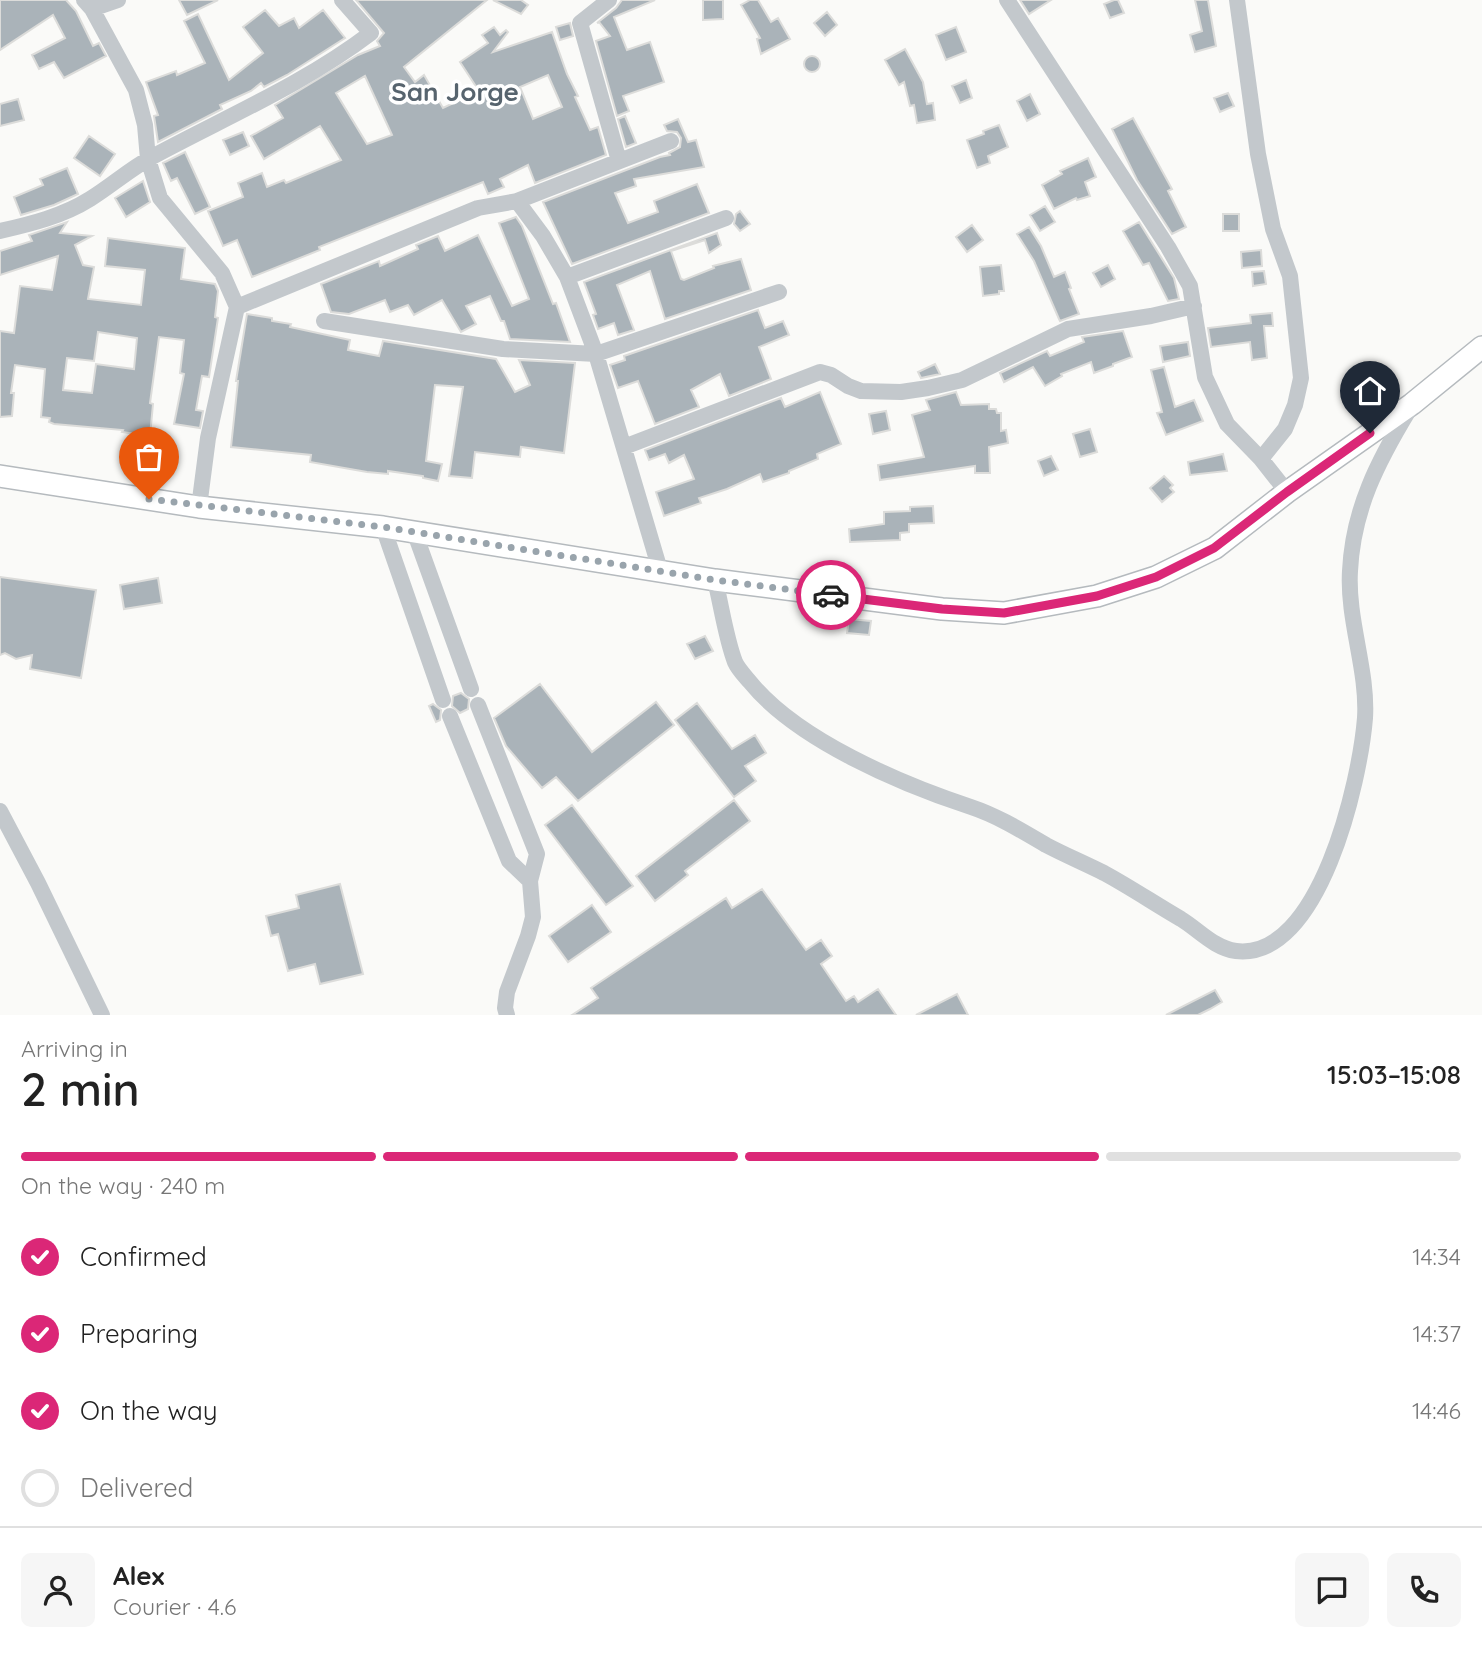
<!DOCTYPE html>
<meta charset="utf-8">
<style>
body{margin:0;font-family:Quicksand,sans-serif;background:#f6f6f6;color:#222;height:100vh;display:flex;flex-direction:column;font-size:26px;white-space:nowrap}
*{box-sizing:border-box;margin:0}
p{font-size:23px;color:#767676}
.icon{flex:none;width:38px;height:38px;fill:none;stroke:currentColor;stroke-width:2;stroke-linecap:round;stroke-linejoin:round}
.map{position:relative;height:1015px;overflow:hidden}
.drawer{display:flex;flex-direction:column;background:#fff;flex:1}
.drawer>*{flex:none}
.pin{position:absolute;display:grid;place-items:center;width:60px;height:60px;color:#fff;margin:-72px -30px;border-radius:50% 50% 50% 0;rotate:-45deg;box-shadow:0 0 7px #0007}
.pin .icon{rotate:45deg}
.courier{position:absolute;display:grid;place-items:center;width:70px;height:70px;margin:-35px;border:5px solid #db2777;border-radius:50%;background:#fff;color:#222;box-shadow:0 2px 9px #0007}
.overview em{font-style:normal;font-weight:600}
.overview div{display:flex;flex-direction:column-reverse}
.overview{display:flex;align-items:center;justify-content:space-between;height:119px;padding:0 21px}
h1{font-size:46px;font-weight:600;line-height:52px}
.bar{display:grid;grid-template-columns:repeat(4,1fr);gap:10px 7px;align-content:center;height:84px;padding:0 21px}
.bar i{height:9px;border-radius:5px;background:#e0e0e0}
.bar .selected{background:#db2777}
.bar p{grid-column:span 4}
.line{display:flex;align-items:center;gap:18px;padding:0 21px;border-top:2px solid #e0e0e0}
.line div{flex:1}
.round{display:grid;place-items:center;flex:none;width:74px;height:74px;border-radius:10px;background:#f6f6f6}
ol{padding:0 21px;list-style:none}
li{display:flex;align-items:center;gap:21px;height:77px}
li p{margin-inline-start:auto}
li .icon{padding:7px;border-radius:50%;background:#db2777;color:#fff;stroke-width:4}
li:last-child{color:#767676}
li i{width:38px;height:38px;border:4px solid #e0e0e0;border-radius:50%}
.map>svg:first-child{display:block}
.building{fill:#aab3b9;stroke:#dcdcda;stroke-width:2;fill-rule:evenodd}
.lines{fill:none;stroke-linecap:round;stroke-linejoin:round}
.major-casing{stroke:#b5babe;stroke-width:24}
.minor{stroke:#c3c8cc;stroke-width:16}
.major{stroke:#fff;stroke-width:21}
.done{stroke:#99a4ac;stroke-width:7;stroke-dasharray:0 12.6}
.route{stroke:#db2777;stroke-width:9}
.labels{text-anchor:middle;stroke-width:7;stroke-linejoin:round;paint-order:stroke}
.neighbourhood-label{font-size:26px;font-weight:bold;fill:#57646e;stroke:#fff}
</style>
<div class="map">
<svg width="1482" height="1015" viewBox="0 0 1482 1015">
<rect width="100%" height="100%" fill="#fafaf8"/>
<path class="building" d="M 0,0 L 66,0 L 76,11 L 93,46 L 99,43 L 106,56 L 64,78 L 54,62 L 39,69 L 32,55 L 65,38 L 53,15 L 0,50 Z
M 179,0 L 218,0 L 187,15 Z
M 356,0 L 487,0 L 404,67 L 415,82 L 424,75 L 443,108 L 479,91 L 460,62 L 488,43 L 482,35 L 494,27 L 500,35 L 506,30 L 508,32 L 493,52 L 552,32 L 567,74 L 578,96 L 575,97 L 590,130 L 598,127 L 606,155 L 535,183 L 528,165 L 500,179 L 504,187 L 488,194 L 483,182 L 319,247 L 320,250 L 252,277 L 237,240 L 223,246 L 208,211 L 243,197 L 238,183 L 262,173 L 267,187 L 284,180 L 286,183 L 341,160 L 320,126 L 264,159 L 251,136 L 283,118 L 275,105 L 358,55 L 380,46 L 377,41 L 384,33 ZM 548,75 L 562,107 L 533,119 L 520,87 ZM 365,76 L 392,135 L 367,144 L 336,93 Z
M 493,0 L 521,0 L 528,5 L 521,14 Z
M 622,0 L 655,0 L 614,17 L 627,50 L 650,42 L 664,82 L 623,96 L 629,111 L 617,116 L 596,41 L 610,36 L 599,22 L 597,23 L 616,8 Z
M 703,0 L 723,0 L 723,19 L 703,20 Z
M 750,0 L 758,0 L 771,22 L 778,18 L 790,39 L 761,54 L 757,39 L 760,38 L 741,5 Z
M 1020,0 L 1051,0 L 1029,14 Z
M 1114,0 L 1118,0 L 1124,13 L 1110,18 L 1104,4 Z
M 1195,0 L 1208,0 L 1216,46 L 1195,52 L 1190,35 L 1202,31 Z
M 265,10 L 279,26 L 294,18 L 299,28 L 323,10 L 345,38 L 287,75 L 264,87 L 261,83 L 251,91 L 220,105 L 222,109 L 158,142 L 154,116 L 158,115 L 146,82 L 176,71 L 177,75 L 205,63 L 184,21 L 198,14 L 229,80 L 263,53 L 243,27 Z
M 827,12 L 837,25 L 825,36 L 814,23 Z
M 570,23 L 573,36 L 560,40 L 556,27 Z
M 956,27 L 966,52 L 946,60 L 936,35 Z
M 905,49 L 923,82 L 927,104 L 933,103 L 935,120 L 917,123 L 914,105 L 910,106 L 904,82 L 899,85 L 885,60 Z
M804 64a8 8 0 1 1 16 0a8 8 0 1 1-16 0Z
M 966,80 L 972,98 L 960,103 L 952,86 Z
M 1228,93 L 1234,106 L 1220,112 L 1214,98 Z
M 1030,94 L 1040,114 L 1027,121 L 1017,101 Z
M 18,99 L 24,120 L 0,126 L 0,104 Z
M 625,116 L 636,143 L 626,147 L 618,119 Z
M 1133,118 L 1172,189 L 1168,191 L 1186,227 L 1172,234 L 1137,180 L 1112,129 Z
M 678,119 L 688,142 L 696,140 L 704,167 L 634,179 L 636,186 L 615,193 L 628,223 L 658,212 L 654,201 L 697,184 L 709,213 L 572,264 L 543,202 L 660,157 L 670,155 L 669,153 L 680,147 L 681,138 L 677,132 L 667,131 L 664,125 Z
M 999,125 L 1008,147 L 988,156 L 990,163 L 977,168 L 967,140 L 984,134 L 983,131 Z
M 243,132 L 249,146 L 230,155 L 223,140 Z
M 89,136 L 115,154 L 100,176 L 74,158 Z
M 185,152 L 210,207 L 195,214 L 177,178 L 171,181 L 163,163 Z
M 1088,158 L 1096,177 L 1085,182 L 1090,196 L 1077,200 L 1076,198 L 1054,209 L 1042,185 L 1062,174 L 1060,171 Z
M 67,168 L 78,194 L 54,205 L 21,215 L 14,197 L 43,185 L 40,179 Z
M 143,181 L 150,202 L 126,217 L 115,198 Z
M 1045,206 L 1055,222 L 1040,231 L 1030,215 Z
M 740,211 L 750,224 L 740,231 L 734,224 L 736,214 Z
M 1223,214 L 1239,214 L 1239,231 L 1223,231 Z
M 516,217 L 522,226 L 553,304 L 556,303 L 570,342 L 510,339 L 504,321 L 501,321 L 490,296 L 466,306 L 476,324 L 461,332 L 442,300 L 414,315 L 408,305 L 390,312 L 385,300 L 349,314 L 331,312 L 321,284 L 379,261 L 380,266 L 418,249 L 416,245 L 438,236 L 445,251 L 478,235 L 512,306 L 529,299 L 499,223 Z
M 67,222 L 60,233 L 92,236 L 75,245 L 83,265 L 94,267 L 88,299 L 141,305 L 145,270 L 105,266 L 108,238 L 185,248 L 181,279 L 215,284 L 218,291 L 215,317 L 218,318 L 209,377 L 202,376 L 196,410 L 203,411 L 200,428 L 174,424 L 184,374 L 180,373 L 184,340 L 159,337 L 150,403 L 153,404 L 150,436 L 122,432 L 123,430 L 54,424 L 49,422 L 50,418 L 41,417 L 45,369 L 15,365 L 11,393 L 14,393 L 12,416 L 0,417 L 0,331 L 14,333 L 20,286 L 52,290 L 58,256 L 0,275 L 0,251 L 32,241 L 29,235 ZM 98,332 L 137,338 L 134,369 L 96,364 L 92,393 L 63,390 L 67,358 L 94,361 Z
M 1139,222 L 1174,278 L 1179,299 L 1168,301 L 1149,263 L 1143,265 L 1123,231 Z
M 972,225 L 983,240 L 967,252 L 956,237 Z
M 1029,227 L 1041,246 L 1054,277 L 1065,272 L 1071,288 L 1069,289 L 1079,314 L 1060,321 L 1059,319 L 1034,261 L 1017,234 Z
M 717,233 L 721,245 L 709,253 L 705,240 L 671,251 L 681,279 L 684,280 L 714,268 L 713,266 L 741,259 L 751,290 L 665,319 L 650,271 L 617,285 L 634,330 L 618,335 L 614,323 L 598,329 L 593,315 L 596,314 L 584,282 Z
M 1261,250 L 1262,266 L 1242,268 L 1241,252 Z
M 1001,265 L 1004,291 L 999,291 L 999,294 L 983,296 L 980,267 Z
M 1108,265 L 1115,279 L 1101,287 L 1093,273 Z
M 1264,271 L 1266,284 L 1253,286 L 1252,272 Z
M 758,310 L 765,328 L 783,321 L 789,335 L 759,347 L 771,379 L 729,396 L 720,374 L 691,390 L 699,407 L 655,424 L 638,381 L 618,388 L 610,365 L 625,360 L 624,356 Z
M 1272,313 L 1273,326 L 1264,326 L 1267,358 L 1252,360 L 1250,342 L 1211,347 L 1208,328 L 1251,323 L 1250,315 Z
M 247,314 L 272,318 L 272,321 L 291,324 L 290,327 L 350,340 L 348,350 L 379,356 L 383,341 L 496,359 L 515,392 L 530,385 L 519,360 L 575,363 L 564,453 L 521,447 L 520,457 L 475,452 L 472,478 L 449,476 L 463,387 L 435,385 L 426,461 L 442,464 L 438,481 L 423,478 L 423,476 L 388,471 L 388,474 L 367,472 L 310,462 L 311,455 L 231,447 L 238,381 L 236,381 Z
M 1123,331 L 1132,357 L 1113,364 L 1113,366 L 1094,373 L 1091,362 L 1061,374 L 1062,376 L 1045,386 L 1033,367 L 1004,382 L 1000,373 L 1047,351 L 1050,356 L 1084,342 L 1082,337 Z
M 1188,342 L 1190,356 L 1163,362 L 1160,346 Z
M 935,364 L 940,374 L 921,378 L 918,372 Z
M 1164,367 L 1175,407 L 1194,400 L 1203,421 L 1166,435 L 1157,413 L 1162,412 L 1151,370 Z
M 820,392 L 841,444 L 817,454 L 818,459 L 789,471 L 789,473 L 763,482 L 760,474 L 727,489 L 699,498 L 701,503 L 664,516 L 656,492 L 694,479 L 684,455 L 669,463 L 665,454 L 649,460 L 645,450 L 781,398 L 785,407 Z
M 956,392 L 961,405 L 989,404 L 989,409 L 996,409 L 997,413 L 1001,413 L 1001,431 L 1006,430 L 1008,443 L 989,447 L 990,473 L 975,473 L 975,466 L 880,480 L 878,465 L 924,457 L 912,415 L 930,410 L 926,400 Z
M 886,411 L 890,430 L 873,434 L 869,414 Z
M 1090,429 L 1097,452 L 1080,457 L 1073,434 Z
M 1223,454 L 1227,471 L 1190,475 L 1188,462 Z
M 1051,456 L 1058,470 L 1044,476 L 1038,461 Z
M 1164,476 L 1173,485 L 1170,488 L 1174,492 L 1162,502 L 1150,488 Z
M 933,506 L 934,523 L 909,524 L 909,532 L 900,533 L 900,540 L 850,542 L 849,529 L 884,524 L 884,512 L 910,511 L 910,507 Z
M 0,577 L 96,590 L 81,678 L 30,669 L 32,655 L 16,659 L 5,653 L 0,655 Z
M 158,578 L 162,603 L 124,609 L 120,585 Z
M 849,619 L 871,621 L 869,635 L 847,633 Z
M 705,636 L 713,651 L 695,659 L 687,644 Z
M 540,684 L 592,752 L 656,702 L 674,725 L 578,801 L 556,777 L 542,788 L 506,746 L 494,718 Z
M 461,693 L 469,699 L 468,709 L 460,713 L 452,706 L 453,696 Z
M 697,703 L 732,749 L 755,735 L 766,753 L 745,766 L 756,781 L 734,797 L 675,720 Z
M 433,704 L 441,710 L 440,720 L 436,722 L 429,706 Z
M 734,800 L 750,821 L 685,871 L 688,875 L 655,901 L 636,876 Z
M 572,805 L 633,886 L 606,905 L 545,825 Z
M 340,884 L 363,974 L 320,984 L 315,964 L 288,971 L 278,934 L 271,936 L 266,916 L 299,908 L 296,895 Z
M 762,889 L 806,950 L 821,940 L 832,956 L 821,964 L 846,1001 L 854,996 L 858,1002 L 878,989 L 896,1015 L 572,1015 L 598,998 L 591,988 L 726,898 L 732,908 Z
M 592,905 L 611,932 L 568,962 L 549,936 Z
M 1215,990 L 1222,1002 L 1210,1009 L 1198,1015 L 1166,1015 Z
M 957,994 L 968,1015 L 916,1015 Z"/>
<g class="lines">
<defs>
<path id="major" d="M 0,476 L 199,507 L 383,527 L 715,580 L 942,609 L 1004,613 L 1097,596 L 1156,577 L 1215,548 L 1287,492 L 1412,404 L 1482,347"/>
</defs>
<use href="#major" class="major-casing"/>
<path class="minor" d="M 84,0 L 92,9 L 136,90 L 145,125 L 148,159 L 160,198 L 222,273 L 237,307 L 208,438 L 199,507
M 609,0 L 580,23 L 619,161
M 1007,0 L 1168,247 L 1190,286 L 1205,377 L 1227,424 L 1261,459 L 1287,492
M 1237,0 L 1258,154 L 1273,229 L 1290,276 L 1301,378 L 1295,405 L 1285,429 L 1261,459
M 92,9 L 118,0
M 517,201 L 671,141
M 0,231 C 31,224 63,216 90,199 C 111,186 130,169 152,157 C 226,117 304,84 371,33 L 342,0
M 567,277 L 726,218
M 237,307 L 478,208 L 517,201 L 543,236 L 567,277 L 596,354 L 660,570
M 324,321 L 503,349 L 596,354 L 779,292
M 624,447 L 820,372 L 831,375 L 848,386 L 861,391 L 901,392 L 928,388 L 962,380 L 1068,329 L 1151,316 L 1194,306
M 383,527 L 443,700
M 414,531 L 471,689
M 715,580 C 721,604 726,639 735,662 C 738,669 745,676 750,682 C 797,740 901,784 971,807 C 998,816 1022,831 1046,845 C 1065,855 1084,863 1104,873 C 1130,887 1155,904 1181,919 C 1199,930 1214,948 1236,951 C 1320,961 1360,780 1365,718 C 1368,670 1347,620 1350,571 C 1353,509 1378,461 1409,410
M 478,705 L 537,854 L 530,881 L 533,917 L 528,936 L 507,992 L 505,1008 L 507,1015
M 450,716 L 509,861 L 530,881
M 0,811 L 38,883 L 102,1015"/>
<use href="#major" class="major"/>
</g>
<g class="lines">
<path class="done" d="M 149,499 L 383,527 L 715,580 L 831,595"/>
<path class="route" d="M 831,595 L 942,609 L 1004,613 L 1097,596 L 1156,577 L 1214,548 L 1287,492 L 1370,433"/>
</g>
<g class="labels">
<g class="neighbourhood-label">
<text x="455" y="101">San Jorge</text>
</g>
</g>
</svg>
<div class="pin" style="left:149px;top:499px;background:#ea580c"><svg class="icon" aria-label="bag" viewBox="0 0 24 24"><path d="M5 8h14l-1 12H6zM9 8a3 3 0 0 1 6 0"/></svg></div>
<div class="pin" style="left:1370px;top:433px;background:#1f2937"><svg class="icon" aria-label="home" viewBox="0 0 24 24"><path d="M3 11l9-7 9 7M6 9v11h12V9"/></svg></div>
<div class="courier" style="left:831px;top:595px"><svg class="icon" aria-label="car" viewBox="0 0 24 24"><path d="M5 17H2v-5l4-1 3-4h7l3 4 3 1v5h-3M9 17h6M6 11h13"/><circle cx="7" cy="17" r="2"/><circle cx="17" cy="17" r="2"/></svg></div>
</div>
<section class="drawer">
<div class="overview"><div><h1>2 min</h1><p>Arriving in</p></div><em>15:03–15:08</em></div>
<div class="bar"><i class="selected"></i><i class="selected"></i><i class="selected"></i><i></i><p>On the way · 240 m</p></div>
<ol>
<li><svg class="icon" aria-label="check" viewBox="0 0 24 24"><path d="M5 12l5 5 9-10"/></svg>Confirmed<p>14:34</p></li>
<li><svg class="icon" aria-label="check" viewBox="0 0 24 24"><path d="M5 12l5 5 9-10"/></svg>Preparing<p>14:37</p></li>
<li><svg class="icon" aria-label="check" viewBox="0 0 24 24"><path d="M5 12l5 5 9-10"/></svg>On the way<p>14:46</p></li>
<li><i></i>Delivered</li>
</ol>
<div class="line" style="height:126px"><a class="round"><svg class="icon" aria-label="person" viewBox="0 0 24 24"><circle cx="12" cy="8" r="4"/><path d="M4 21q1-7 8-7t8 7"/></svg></a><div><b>Alex</b><p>Courier · 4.6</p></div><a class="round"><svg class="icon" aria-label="chat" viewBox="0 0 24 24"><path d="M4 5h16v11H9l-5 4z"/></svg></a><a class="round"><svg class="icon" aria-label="phone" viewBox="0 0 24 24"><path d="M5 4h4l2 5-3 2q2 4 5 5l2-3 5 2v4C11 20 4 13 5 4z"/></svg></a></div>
</section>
